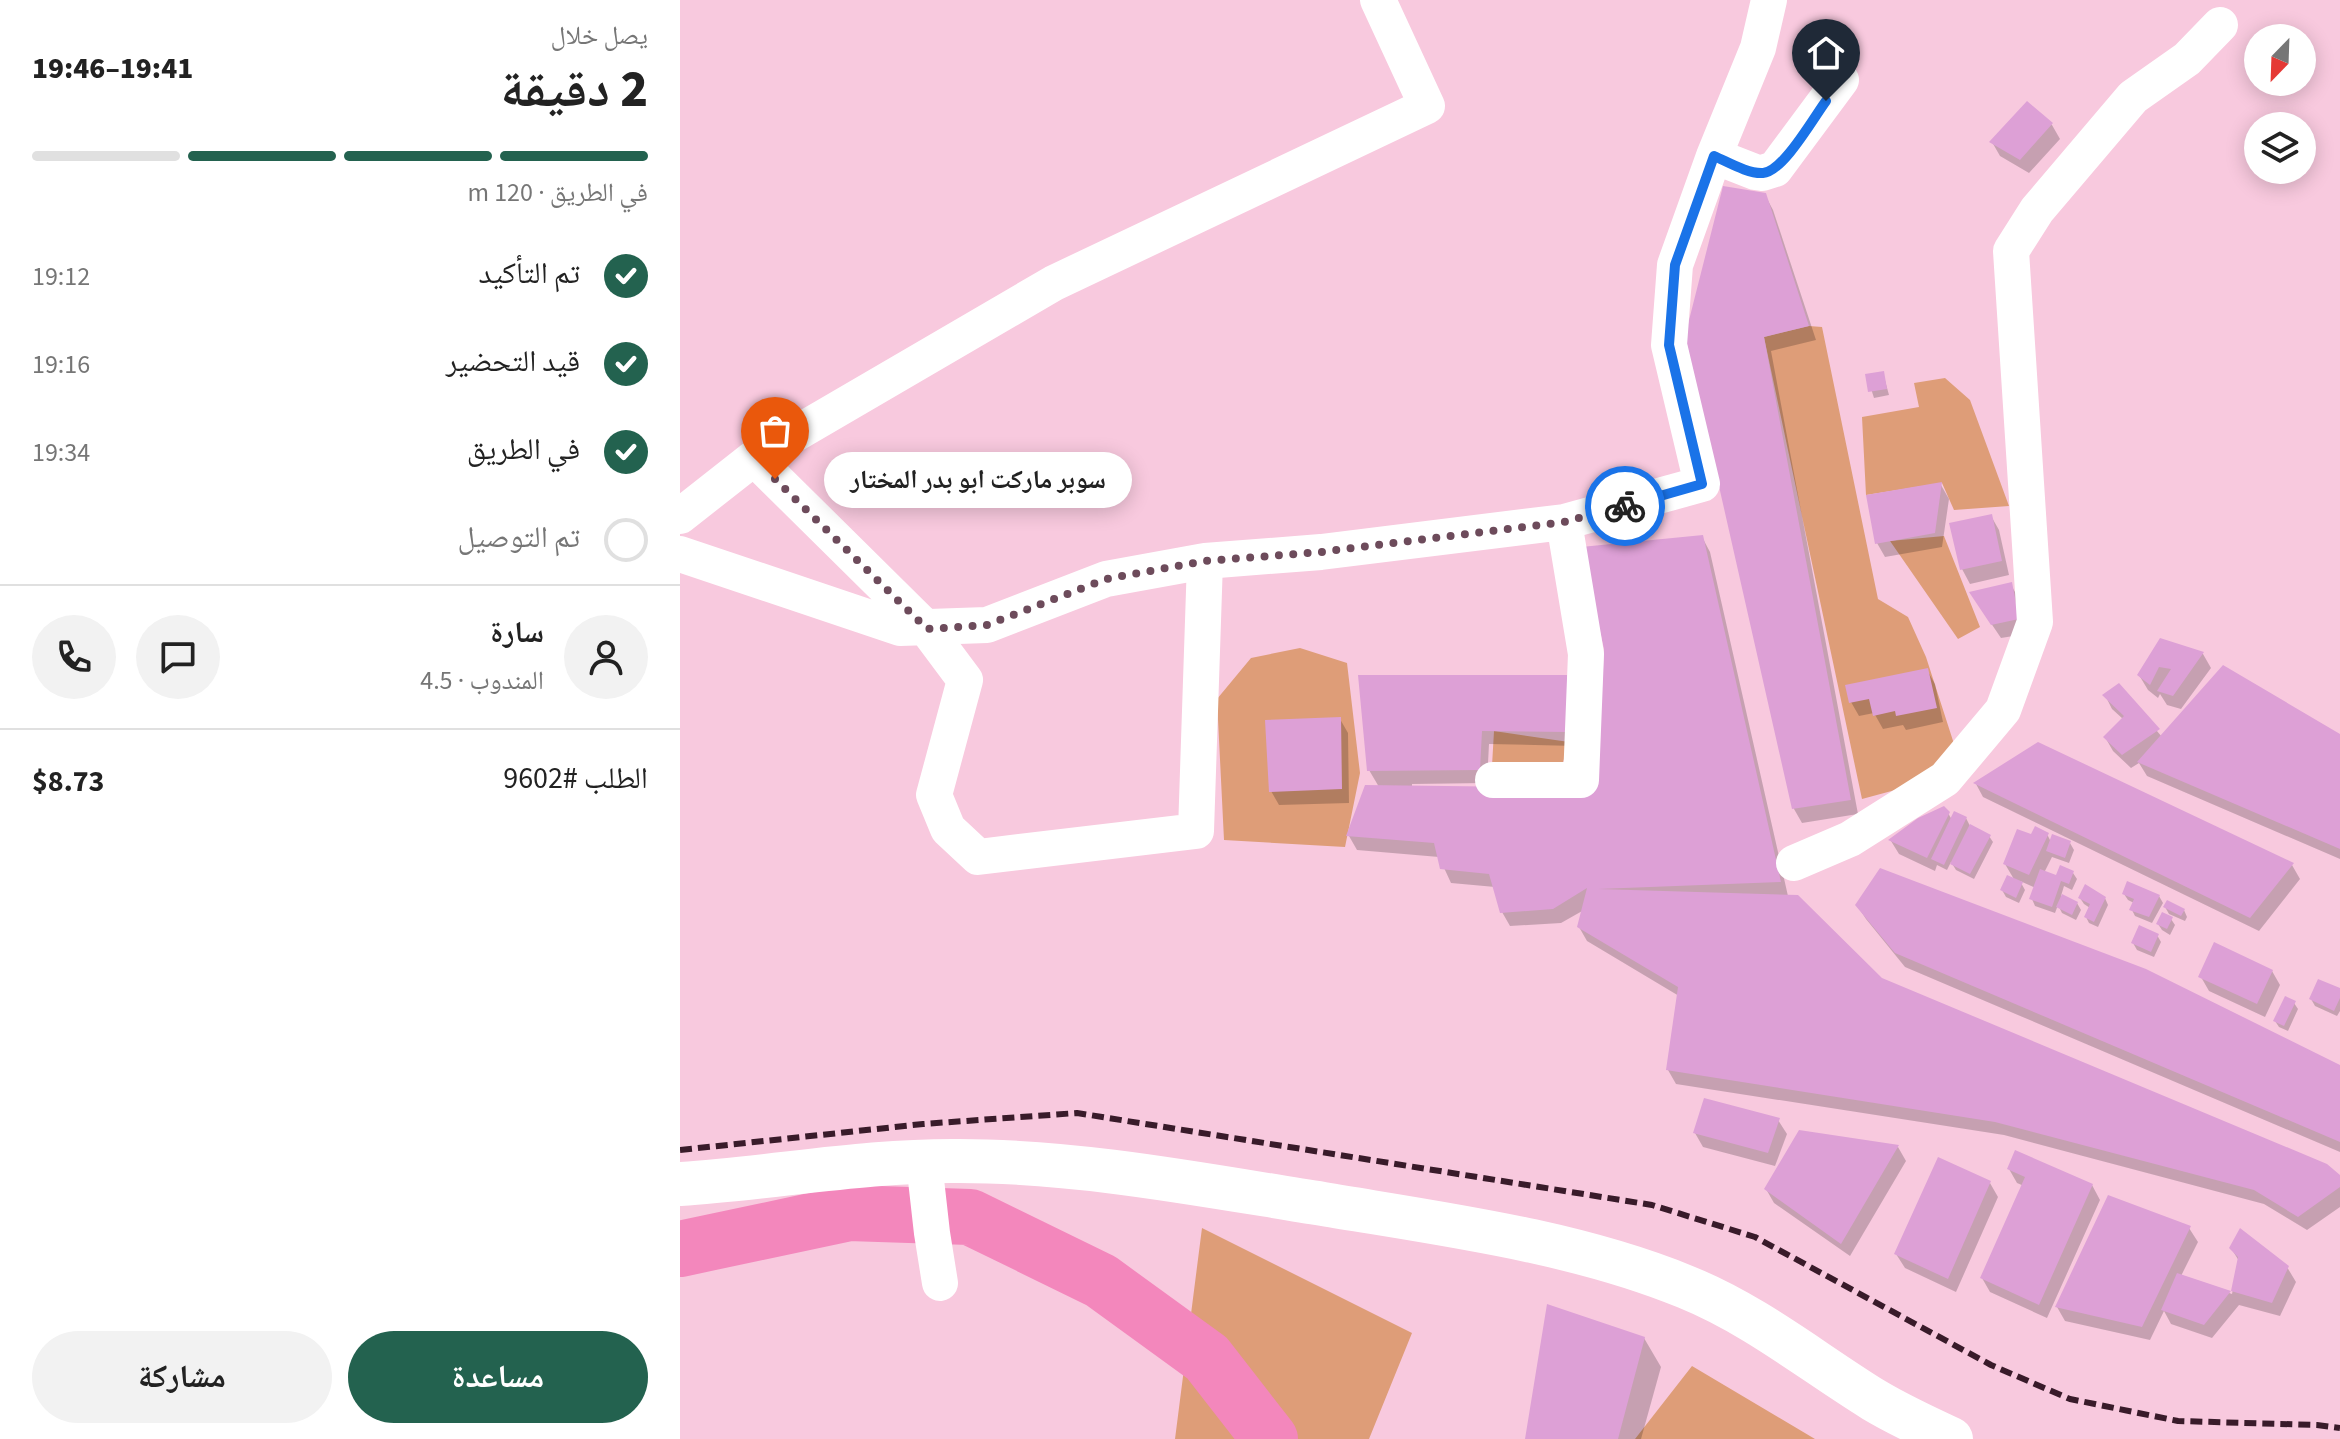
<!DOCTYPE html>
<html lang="ar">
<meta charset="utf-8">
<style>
body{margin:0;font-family:"Source Sans 3","Noto Naskh Arabic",sans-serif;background:#f2f2f2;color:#222;direction:rtl;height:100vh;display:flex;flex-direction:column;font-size:30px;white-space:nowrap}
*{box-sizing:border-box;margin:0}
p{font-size:26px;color:#767676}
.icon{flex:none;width:44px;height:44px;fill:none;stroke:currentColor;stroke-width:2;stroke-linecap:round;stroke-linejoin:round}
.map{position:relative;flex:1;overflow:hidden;direction:ltr}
.side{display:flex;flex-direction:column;background:#fff;width:680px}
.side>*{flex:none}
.needle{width:52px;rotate:203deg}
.buttons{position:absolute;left:1564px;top:24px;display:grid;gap:16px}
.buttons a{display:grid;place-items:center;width:72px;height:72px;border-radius:50%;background:#fff;box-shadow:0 4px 20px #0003;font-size:40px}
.pin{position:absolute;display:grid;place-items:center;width:68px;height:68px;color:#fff;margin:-82px -34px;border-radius:50% 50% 50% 0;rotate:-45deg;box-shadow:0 0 8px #0007}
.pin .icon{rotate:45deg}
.courier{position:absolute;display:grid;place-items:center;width:80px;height:80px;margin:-40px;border:6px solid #1a73e8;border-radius:50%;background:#fff;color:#222;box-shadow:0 2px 10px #0007}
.bubble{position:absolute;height:56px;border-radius:28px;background:#fff;box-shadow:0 4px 20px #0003;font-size:26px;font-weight:800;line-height:56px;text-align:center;direction:rtl}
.headline em{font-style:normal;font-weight:800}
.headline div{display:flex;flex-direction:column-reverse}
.headline{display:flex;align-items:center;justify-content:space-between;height:136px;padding:0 32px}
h1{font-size:52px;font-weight:800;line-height:60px}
.bar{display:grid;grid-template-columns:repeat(4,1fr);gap:12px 8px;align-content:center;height:96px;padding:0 32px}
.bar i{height:10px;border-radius:6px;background:#e0e0e0}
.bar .active{background:#23624f}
.bar p{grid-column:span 4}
.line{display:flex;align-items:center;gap:20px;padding:0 32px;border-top:2px solid #e0e0e0}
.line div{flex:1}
.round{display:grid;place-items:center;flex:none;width:84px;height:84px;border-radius:42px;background:#f2f2f2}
ol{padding:0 32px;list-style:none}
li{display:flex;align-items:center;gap:24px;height:88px}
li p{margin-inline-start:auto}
li .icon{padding:8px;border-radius:50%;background:#23624f;color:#fff;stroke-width:4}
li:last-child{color:#767676}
li i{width:44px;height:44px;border:4px solid #e0e0e0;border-radius:50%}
.cta{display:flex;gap:16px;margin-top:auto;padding:16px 32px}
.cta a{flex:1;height:92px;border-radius:48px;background:#23624f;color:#fff;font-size:32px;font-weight:800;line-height:92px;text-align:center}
.cta a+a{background:#f2f2f2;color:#222}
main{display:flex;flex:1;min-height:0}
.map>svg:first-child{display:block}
.green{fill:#de9d78}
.shadow{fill:#0003}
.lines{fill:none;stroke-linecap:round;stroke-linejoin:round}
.river{stroke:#f387bc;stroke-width:56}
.building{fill:#dda0d6}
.street{stroke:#fff;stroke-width:36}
.primary{stroke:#fff;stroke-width:44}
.rail{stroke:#391b2a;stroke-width:6;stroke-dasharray:12 6;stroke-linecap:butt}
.done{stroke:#6d4b5b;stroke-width:8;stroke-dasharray:0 14.4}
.route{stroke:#1a73e8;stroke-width:10}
</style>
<main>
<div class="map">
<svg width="1660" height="1439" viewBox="0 0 1660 1439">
<rect width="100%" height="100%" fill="#f8c9de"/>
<path class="green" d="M 1129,326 L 1142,327 L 1198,599 L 1228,617 L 1246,657 L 1275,747 L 1230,786 L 1182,799 L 1084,337 Z
M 1265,378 L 1290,400 L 1329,506 L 1274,510 L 1262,483 L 1186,495 L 1182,417 L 1239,407 L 1234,383 Z
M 1264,536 L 1300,627 L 1278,639 L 1210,541 Z
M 620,648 L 667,663 L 680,773 L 665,847 L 544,840 L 537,699 L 571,658 Z
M 814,731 L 889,742 L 882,766 L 812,766 Z
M 522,1228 L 732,1333 L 689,1439 L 495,1439 Z
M 1012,1366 L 1135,1439 L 955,1439 Z"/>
<path class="shadow" d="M 1348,104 L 1372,125 L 1380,139 L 1349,173 L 1320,156 L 1312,142 Z
M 1085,195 L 1093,210 L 1136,340 L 1091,351 L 1178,814 L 1122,823 L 1114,809 L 1007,336 Z
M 1203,373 L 1209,395 L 1194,398 L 1187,376 Z
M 1261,485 L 1269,499 L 1262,547 L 1205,557 L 1197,543 Z
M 1311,516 L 1319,530 L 1329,575 L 1290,584 L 1282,569 Z
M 1022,537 L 1030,552 L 1108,896 L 1201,979 L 1660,1178 L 1660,1207 L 1627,1230 L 1584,1204 L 1324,1135 L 996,1084 L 988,1070 L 999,996 L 907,941 L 899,927 L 904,910 L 881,923 L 830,926 L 822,912 L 815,887 L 771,883 L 759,857 L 677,850 L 669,836 L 699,787 L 689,770 L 886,677 L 896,746 L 809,744 L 807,783 L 732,784 L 732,788 L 919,790 Z
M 1331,585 L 1339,599 L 1346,634 L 1321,638 L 1300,607 Z
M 1481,640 L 1523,654 L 1531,668 L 1501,709 L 1487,705 L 1480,694 L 1478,698 L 1468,690 L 1459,675 Z
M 1247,670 L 1255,684 L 1263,722 L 1226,730 L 1223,725 L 1203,729 L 1194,713 L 1179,716 L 1171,702 Z
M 1439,686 L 1482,737 L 1660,737 L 1660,859 L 1467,776 L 1459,763 L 1451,768 L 1433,751 L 1425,737 L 1443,719 L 1432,709 L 1425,695 Z
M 660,719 L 668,733 L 669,803 L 599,805 L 591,791 Z
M 1296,784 L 1612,865 L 1620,879 L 1579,931 L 1303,797 Z
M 1268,813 L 1272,820 L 1286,818 L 1290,826 L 1309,836 L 1313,842 L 1294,879 L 1276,870 L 1271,862 L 1267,870 L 1257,865 L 1255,871 L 1219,854 L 1211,841 Z
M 1367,834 L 1371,842 L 1390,843 L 1394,850 L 1389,863 L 1372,857 L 1364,873 L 1377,878 L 1393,873 L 1397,879 L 1392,890 L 1384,886 L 1381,896 L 1397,903 L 1401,910 L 1396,920 L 1382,913 L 1378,905 L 1375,913 L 1355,906 L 1352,899 L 1356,888 L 1340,881 L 1345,890 L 1339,903 L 1326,897 L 1322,890 L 1335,881 L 1325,864 L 1352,837 Z
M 1444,894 L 1479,896 L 1483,903 L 1472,923 L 1455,916 L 1452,910 L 1454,903 L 1448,900 Z
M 1400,898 L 1425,898 L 1428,905 L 1418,927 L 1409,923 L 1406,917 L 1410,908 L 1404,904 Z
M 1177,905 L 1660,1066 L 1660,1152 L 1225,967 L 1186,919 Z
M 1485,907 L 1504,910 L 1507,917 L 1505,921 L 1489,914 Z
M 1491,919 L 1495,925 L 1490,935 L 1482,930 L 1478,924 Z
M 1477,935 L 1481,942 L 1474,957 L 1457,950 L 1453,943 Z
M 1592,971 L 1600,985 L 1585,1017 L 1529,991 L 1521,977 Z
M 1660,990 L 1660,1011 L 1657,1016 L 1635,1006 L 1631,999 Z
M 1614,1003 L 1618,1009 L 1608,1031 L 1599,1027 L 1595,1021 Z
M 1098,1120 L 1107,1134 L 1095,1166 L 1023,1147 L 1015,1133 Z
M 1218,1147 L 1226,1161 L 1170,1256 L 1094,1203 L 1086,1189 Z
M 1329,1169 L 1412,1185 L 1420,1200 L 1367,1318 L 1310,1292 L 1302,1278 L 1344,1186 L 1337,1183 Z
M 1310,1183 L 1318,1197 L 1276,1292 L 1225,1268 L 1216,1254 Z
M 1509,1228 L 1518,1242 L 1501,1276 L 1552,1294 L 1559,1261 L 1551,1248 L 1607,1267 L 1616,1282 L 1600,1316 L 1559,1305 L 1532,1338 L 1491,1324 L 1484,1311 L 1470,1340 L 1385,1321 L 1377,1307 Z
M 964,1338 L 981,1367 L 961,1439 L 847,1439 Z"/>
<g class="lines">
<path class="river" d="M 0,1249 L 169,1213 L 290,1217 L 421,1281 L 527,1358 L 590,1439"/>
</g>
<path class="building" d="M 1347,101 L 1373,123 L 1340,160 L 1309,142 Z
M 1043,186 L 1086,193 L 1129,326 L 1084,337 L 1171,800 L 1112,809 L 1005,336 Z
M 1204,371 L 1207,389 L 1188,392 L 1185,374 Z
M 1262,482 L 1255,533 L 1195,544 L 1186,495 Z
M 1312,514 L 1322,561 L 1280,570 L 1269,523 Z
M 1023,535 L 1101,882 L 918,889 L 1118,895 L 1202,978 L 1647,1164 L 1660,1175 L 1660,1187 L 1618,1217 L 1574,1190 L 1315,1122 L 986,1070 L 998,987 L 897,927 L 907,888 L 873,909 L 820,913 L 809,874 L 760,869 L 754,843 L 666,836 L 685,785 L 917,788 L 924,649 L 901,547 Z
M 1332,582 L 1339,619 L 1311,625 L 1289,592 Z
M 1480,638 L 1524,652 L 1493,696 L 1477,691 L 1491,669 L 1479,667 L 1470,685 L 1457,675 Z
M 1543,665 L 1660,734 L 1660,849 L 1457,762 Z
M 1248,668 L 1257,708 L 1216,716 L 1215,711 L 1193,716 L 1189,699 L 1169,703 L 1165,685 Z
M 678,675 L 887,675 L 889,732 L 802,731 L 800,770 L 687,771 Z
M 1439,683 L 1480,729 L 1442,755 L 1423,737 L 1444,716 L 1422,695 Z
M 661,717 L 662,789 L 589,792 L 585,720 Z
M 1358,742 L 1614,863 L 1570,918 L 1293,783 Z
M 1264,806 L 1270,812 L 1247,858 L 1208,840 L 1238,818 Z
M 1274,811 L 1287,817 L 1264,865 L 1251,859 Z
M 1290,824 L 1311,835 L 1290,874 L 1270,864 Z
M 1355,826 L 1369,833 L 1349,875 L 1323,864 L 1337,829 L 1351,834 Z
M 1372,834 L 1391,841 L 1385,858 L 1366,851 Z
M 1380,865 L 1394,871 L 1389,884 L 1381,881 L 1372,907 L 1349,899 L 1360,869 L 1376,875 Z
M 1200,868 L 1466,969 L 1660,1065 L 1660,1142 L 1215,953 L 1175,905 Z
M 1327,875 L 1343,882 L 1336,898 L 1320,890 Z
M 1447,881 L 1480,895 L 1469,917 L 1449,910 L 1454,899 L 1442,894 Z
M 1405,884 L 1426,897 L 1414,922 L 1404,917 L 1410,904 L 1398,898 Z
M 1382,894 L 1398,902 L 1392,915 L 1376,907 Z
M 1487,900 L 1505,909 L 1501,916 L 1483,907 Z
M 1482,912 L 1493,917 L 1487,929 L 1476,924 Z
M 1459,925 L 1479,934 L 1471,952 L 1451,943 Z
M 1534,942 L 1593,970 L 1577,1004 L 1518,977 Z
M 1638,979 L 1660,988 L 1660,998 L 1654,1011 L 1629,999 Z
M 1605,996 L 1616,1001 L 1604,1026 L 1593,1021 Z
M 1024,1098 L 1100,1118 L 1088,1153 L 1013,1133 Z
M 1119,1130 L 1219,1145 L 1161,1244 L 1084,1189 Z
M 1335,1150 L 1413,1184 L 1359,1305 L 1300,1278 L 1345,1177 L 1327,1169 Z
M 1258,1157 L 1311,1181 L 1268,1279 L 1214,1254 Z
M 1428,1195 L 1511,1226 L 1462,1327 L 1375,1307 Z
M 1560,1228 L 1609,1266 L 1592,1303 L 1551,1291 L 1558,1257 L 1549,1248 Z
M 1497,1273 L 1551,1291 L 1524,1325 L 1481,1310 Z
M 867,1304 L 965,1337 L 938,1439 L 845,1439 Z"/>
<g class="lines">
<path class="street" d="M 1034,156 L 1075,172 L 1082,173 L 1095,169 L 1161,80
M 74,458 L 247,629 L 285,680 L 254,795 L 268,829 L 298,857 L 516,831 L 525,561
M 0,516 L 74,458 L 374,283 L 747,106 L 698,0
M 0,554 L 220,628 L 307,625 L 426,579 L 525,561 L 641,552 L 884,522 L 1022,484 L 989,345 L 995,265 L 1034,156 L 1078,48 L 1089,0
M 813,780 L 901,780 L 906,654 L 884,522
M 1114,863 L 1170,839 L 1265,779 L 1323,710 L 1355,622 L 1331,251 L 1357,210 L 1453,97 L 1507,59 L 1540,25
M 244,1162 L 252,1233 L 260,1283"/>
<path class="primary" d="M 0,1184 C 93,1178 186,1160 279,1161 C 400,1161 523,1185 643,1204 C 762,1224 894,1241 1006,1287 C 1075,1315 1131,1361 1194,1400 C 1219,1415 1245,1427 1271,1439"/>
<path class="rail" d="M 0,1150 L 243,1124 L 397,1113 L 972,1205 L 1075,1237 L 1311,1365 L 1390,1399 L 1498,1421 L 1637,1425 L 1660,1428"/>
</g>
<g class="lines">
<path class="done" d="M 95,479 L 247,629 L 307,625 L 426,579 L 525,561 L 641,552 L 884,522 L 945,506"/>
<path class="route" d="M 945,506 L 1022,484 L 989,345 L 995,265 L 1034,156 C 1048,162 1068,174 1083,173 C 1103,172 1134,117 1146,101"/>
</g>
</svg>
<div class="buttons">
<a><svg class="needle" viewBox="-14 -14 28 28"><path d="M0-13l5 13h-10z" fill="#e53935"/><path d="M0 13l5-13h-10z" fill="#767676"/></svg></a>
<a><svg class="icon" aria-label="layers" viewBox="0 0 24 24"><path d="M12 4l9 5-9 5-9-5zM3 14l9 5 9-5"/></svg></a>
</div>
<div class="pin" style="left:95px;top:479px;background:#ea580c"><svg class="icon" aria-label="bag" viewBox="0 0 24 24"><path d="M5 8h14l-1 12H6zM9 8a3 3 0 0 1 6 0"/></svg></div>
<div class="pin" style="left:1146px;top:101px;background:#1f2937"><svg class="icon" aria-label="home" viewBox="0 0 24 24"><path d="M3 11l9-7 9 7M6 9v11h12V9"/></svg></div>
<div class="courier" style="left:945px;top:506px"><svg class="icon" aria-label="bike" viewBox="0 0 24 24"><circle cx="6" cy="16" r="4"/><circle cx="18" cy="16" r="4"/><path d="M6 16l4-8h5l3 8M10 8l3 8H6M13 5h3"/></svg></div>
<div class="bubble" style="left:144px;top:452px;width:308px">سوبر ماركت ابو بدر المختار</div>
</div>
<section class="side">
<div class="headline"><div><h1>2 دقيقة</h1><p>يصل خلال</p></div><em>19:41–19:46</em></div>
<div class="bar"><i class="active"></i><i class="active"></i><i class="active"></i><i></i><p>في الطريق · 120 m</p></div>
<ol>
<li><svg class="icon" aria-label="check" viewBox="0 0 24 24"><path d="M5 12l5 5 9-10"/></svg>تم التأكيد<p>19:12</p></li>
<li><svg class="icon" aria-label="check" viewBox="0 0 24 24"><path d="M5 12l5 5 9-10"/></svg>قيد التحضير<p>19:16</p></li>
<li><svg class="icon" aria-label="check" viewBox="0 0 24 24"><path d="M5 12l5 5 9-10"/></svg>في الطريق<p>19:34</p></li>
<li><i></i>تم التوصيل</li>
</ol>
<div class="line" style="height:144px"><a class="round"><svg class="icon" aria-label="person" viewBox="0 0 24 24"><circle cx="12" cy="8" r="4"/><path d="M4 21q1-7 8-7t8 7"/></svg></a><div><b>سارة</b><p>المندوب · 4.5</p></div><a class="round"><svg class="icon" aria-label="chat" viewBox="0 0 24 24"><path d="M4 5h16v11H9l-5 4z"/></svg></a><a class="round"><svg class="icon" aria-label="phone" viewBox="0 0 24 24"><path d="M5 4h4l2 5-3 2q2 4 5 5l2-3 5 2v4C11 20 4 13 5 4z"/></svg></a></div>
<div class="line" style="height:104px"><div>الطلب #9602</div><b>$8.73</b></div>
<div class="cta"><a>مساعدة</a><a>مشاركة</a></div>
</section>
</main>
